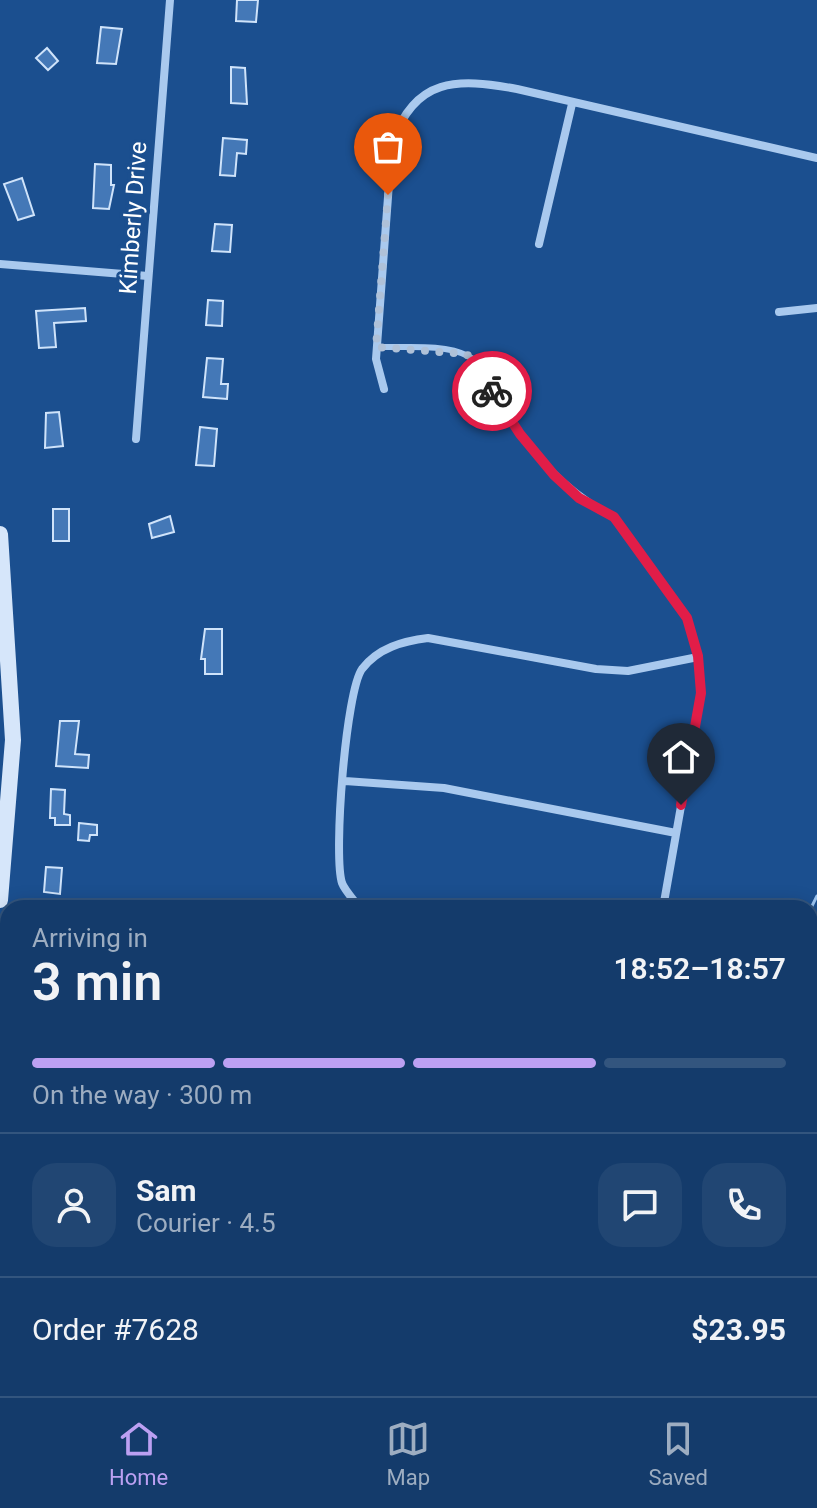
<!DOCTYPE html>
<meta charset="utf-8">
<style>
body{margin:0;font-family:Roboto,sans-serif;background:#214673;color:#f1f3f6;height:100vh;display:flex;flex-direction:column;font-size:30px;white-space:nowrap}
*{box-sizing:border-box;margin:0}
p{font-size:26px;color:#9dadc1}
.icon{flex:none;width:44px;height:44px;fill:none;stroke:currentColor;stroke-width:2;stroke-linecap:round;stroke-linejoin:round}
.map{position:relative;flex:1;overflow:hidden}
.drawer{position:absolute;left:0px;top:900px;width:818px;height:496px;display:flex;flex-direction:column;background:#143b6b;border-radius:24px 24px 0 0;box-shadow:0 4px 20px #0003,0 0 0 2px #33557e}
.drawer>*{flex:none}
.pin{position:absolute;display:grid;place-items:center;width:68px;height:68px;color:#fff;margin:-82px -34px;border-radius:50% 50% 50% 0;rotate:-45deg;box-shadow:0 0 8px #0007}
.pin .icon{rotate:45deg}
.courier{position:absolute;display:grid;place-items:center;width:80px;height:80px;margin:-40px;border:6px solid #e11d48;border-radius:50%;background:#fff;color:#222;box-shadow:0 2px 10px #0007}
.summary em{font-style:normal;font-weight:600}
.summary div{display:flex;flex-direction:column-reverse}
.summary{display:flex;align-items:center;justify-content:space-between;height:136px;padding:0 32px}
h1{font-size:52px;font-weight:600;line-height:60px}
.bar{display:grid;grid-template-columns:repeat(4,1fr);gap:12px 8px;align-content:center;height:96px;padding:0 32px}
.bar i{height:10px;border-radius:6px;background:#33557e}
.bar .current{background:#bca0f2}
.bar p{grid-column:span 4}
.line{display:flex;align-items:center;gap:20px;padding:0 32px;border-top:2px solid #33557e}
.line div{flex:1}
.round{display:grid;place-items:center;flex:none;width:84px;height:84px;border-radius:24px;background:#214673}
.tab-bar{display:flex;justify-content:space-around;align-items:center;height:112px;border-top:2px solid #33557e;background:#143b6b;font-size:22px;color:#9dadc1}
.tab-bar a{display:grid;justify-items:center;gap:4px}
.tab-bar .current{color:#bca0f2}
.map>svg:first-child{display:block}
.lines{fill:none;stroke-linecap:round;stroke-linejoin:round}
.stream{stroke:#9cc4f0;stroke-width:3}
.building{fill:#4478b7;stroke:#cfe3fa;stroke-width:2}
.service{stroke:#a9c9ee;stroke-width:6}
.minor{stroke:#a9c9ee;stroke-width:8}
.secondary{stroke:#d6e6fa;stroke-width:16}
.done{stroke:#afc1d8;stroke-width:8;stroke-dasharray:0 14.4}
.route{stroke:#e11d48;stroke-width:10}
.labels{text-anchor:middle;stroke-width:7;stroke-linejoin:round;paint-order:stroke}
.street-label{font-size:24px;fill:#fff;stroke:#1b4f8f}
</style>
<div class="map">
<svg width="817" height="1396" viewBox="0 0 817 1396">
<rect width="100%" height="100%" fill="#1b4f8f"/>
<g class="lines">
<path class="stream" d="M 810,910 L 817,896
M 486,1396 L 490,1388"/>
</g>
<path class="building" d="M 237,0 L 258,0 L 256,22 L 236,21 Z
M 101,27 L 122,29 L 116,64 L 97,63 Z
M 47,48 L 58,61 L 48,70 L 36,58 Z
M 231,67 L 245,68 L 247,104 L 231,103 Z
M 223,138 L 247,140 L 246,154 L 237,153 L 235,176 L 220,175 Z
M 95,164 L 111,165 L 111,185 L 114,185 L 109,209 L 93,208 Z
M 22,178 L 34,215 L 18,220 L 4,184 Z
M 215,224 L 232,225 L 230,252 L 212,251 Z
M 208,300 L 223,301 L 222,326 L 206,325 Z
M 85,308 L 86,321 L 54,323 L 56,347 L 39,348 L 36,311 Z
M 207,358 L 223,359 L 221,384 L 228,384 L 227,399 L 203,397 Z
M 59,412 L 63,446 L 45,448 L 46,413 Z
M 200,427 L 217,429 L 214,466 L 196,465 Z
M 53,509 L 69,509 L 69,541 L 53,541 Z
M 170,516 L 174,532 L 152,538 L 149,524 Z
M 205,629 L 222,629 L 222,674 L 205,674 L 205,659 L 201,659 Z
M 60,721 L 79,721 L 75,754 L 89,755 L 88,768 L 56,766 Z
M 51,789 L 65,790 L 64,814 L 70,815 L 70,825 L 55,825 L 55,818 L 50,818 Z
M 79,823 L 97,825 L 97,835 L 90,835 L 89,841 L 78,840 Z
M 46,867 L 62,868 L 60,894 L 44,892 Z"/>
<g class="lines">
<path class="service" d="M 376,347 C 403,348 444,343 468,356 C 487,366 489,390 500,407 C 532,453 564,490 614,517"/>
<path class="minor" d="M 539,244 L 572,104
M 0,264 L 148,276
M 779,312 L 817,308
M 384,389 L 376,359 L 392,143 C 415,77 457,78 517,89 L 817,158
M 136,439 L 170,0
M 614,517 L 687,618 L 698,656 L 701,693 L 663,908
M 345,781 L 444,788 L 676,833
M 360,908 C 354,900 345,891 342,883 C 333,855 346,691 362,669 C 378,648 403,641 428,638 L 596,669 L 628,671 L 698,657
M 810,1006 L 817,1007
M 810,1237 L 817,1239
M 372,1388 L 408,1396"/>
<path class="secondary" d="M 0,534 L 13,740 L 0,900"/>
</g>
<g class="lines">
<path class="done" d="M 388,195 L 376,347 L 466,354 L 480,364 L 492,391"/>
<path class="route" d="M 492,391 L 520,434 L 554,475 L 579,498 L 614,517 L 687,618 L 698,656 L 701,693 L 681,805"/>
</g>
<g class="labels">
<g class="street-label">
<text transform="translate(133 218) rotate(-86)" y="8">Kimberly Drive</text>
</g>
</g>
</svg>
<div class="pin" style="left:388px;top:195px;background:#ea580c"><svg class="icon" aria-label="bag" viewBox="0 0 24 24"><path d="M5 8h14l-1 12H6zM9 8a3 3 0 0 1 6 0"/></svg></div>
<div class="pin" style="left:681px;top:805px;background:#1f2937"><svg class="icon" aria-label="home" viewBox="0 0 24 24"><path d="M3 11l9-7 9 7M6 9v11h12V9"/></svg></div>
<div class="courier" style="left:492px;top:391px"><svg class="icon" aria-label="bike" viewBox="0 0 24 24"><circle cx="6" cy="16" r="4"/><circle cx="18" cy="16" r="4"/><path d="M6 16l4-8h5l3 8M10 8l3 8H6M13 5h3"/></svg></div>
<section class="drawer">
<div class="summary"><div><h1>3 min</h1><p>Arriving in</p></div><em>18:52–18:57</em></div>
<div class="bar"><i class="current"></i><i class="current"></i><i class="current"></i><i></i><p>On the way · 300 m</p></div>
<div class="line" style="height:144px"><a class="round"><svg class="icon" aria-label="person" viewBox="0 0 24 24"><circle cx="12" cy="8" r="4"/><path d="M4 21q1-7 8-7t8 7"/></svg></a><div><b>Sam</b><p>Courier · 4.5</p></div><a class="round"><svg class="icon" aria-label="chat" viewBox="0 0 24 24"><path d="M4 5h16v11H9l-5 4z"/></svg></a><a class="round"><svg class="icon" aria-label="phone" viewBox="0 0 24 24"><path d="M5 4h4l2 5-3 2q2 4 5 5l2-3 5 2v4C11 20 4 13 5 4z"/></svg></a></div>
<div class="line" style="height:104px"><div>Order #7628</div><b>$23.95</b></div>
</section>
</div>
<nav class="tab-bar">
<a class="current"><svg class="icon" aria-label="home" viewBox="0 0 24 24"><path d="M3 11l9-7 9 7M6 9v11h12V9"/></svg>Home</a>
<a><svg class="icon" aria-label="map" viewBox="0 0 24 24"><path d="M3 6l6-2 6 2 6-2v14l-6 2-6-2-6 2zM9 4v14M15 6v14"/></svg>Map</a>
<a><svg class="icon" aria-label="saved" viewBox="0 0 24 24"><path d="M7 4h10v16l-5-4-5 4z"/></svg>Saved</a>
</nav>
